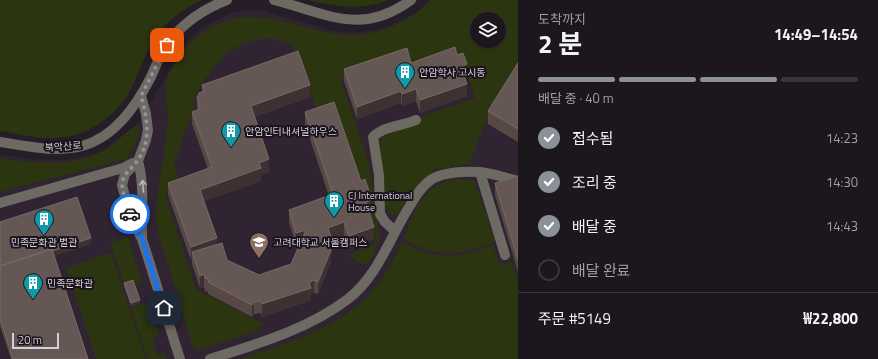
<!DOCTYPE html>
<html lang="ko">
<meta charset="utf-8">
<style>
body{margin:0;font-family:"Titillium Web","Noto Sans KR",sans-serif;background:#29232a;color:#f1f3f6;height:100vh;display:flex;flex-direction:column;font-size:15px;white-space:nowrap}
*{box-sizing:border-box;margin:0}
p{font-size:13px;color:#a09fa4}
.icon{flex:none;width:22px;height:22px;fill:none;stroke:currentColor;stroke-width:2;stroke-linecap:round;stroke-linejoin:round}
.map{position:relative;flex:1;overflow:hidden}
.sheet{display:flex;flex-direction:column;background:#1c161d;width:360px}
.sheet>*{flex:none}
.buttons{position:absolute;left:470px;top:12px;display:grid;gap:8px}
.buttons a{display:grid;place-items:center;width:36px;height:36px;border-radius:50%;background:#1c161d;box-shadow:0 1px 3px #0004,0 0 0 1px #3a353b;font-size:20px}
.scale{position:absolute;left:12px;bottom:10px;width:47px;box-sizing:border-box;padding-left:4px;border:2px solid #d5cfd6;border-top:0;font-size:11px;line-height:14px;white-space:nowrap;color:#d5cfd6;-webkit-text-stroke:3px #1b131d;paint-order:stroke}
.pin{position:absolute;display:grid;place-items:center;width:34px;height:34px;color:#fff;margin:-17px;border-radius:8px;box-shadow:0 2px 6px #0006}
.courier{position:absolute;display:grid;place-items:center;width:40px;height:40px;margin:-20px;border:3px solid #1a73e8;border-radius:50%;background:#fff;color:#222;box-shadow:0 1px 5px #0007}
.overview em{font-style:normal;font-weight:700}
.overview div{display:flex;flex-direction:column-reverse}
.overview{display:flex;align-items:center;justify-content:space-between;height:68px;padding:0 20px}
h1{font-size:26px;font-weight:700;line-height:30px}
.bar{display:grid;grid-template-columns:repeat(4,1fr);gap:6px 4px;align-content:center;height:48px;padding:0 20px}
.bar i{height:5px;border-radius:3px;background:#3a353b}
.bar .on{background:#8c9099}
.bar p{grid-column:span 4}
.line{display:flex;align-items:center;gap:10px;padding:0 20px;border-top:1px solid #3a353b}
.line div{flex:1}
ol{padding:0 20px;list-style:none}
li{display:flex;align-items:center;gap:12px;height:44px}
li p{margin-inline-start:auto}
li .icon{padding:4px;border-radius:50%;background:#8c9099;color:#fff;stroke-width:4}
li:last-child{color:#a09fa4}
li i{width:22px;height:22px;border:2px solid #3a353b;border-radius:50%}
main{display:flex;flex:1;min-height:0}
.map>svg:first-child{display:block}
.built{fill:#302432;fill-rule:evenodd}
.green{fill:#2b3510;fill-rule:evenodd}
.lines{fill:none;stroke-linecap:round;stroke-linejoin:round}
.minor{stroke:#6d6a64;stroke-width:10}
.wall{fill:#574844}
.shaded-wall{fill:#3d3132}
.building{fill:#645754;stroke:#766a68}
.oneway{stroke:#bbb6ba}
.done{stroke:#979199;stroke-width:4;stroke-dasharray:0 7.2}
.route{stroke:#1a73e8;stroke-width:5}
.labels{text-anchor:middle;stroke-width:4;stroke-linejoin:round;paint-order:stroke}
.poi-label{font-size:10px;fill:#d5cfd6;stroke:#1b131d;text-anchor:start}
.street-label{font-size:10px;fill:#d5cfd6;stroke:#1b131d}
</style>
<main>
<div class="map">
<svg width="518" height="359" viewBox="0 0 518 359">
<rect width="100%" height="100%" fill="#251d27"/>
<path class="built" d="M 429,0 L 518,0 L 518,359 L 0,359 L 0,154 L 29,159 L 65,160 L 92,155 L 105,149 L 138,123 L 187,42 L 202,28 L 230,13 L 251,10 L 265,11 L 333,31 L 352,33 L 376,30 L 390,26 L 417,12 ZM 477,19 L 499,19 L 499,41 L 477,41 Z"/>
<path class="green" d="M 0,0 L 202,0 C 185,8 168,20 157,35 C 146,51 140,70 132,87 C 118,115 89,136 57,138 C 38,139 19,134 0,131 Z
M 308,0 L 389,0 C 361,11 337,7 308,0 Z
M 431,0 L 518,0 L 518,67 L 483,127 L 470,164 L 435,169 L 418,185 L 395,217 C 379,210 386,189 384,175 C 383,163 373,147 383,137 C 391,129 408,127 418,124 L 423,116 L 475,98 L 464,63 L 413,71 L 388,62 L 343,79 L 341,81 L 369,164 L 380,239 L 373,256 L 368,263 L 362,265 L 349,255 L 373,245 L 376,239 L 368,216 L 374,213 L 366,189 L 363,190 C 353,173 343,156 333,140 C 328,131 322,123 318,114 C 314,104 299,52 294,48 C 273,29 234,42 218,62 C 205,79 189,96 195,118 L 188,122 L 174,165 L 181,188 L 165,195 L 196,289 L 264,324 L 254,332 L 197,350 L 193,347 L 158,233 L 156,218 C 156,193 163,163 166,137 C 166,130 168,123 168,116 C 168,105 164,93 166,83 C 170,66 184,48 196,37 C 247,0 280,24 335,34 C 371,40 406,25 431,0 ZM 477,19 L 499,19 L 499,41 L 477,41 Z
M 139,125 C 141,134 132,153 126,159 L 0,192 L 0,158 C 34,163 76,168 106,149 C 117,143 127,130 139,125 Z
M 453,179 L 474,180 L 496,242 C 486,245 476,249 466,251 C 447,256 419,251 404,238 C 415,208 421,189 453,179 Z
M 128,237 L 142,284 L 137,285 L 133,281 L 124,284 L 110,243 Z
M 402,242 C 438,261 455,259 493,245 L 500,266 L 512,262 L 518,283 L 518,359 L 241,359 C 284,344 334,330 367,297 C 383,281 393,262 402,242 Z
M 111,253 L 146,359 L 96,359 L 66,268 Z
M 149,301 L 159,335 L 153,338 L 157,355 L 165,353 L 167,359 L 148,359 L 131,308 Z"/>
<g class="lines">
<path class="minor" d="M 274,0 C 326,13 361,37 411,0
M 141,96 L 146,114 L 148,130 L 146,140 L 138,161 L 125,174 L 122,185 L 131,218 L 142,239 L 180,359
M 0,142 C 26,146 56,153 82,146 C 115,137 136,106 151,77 C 156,66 160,54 167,44 C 183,23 203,9 227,0
M 138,161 C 145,186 141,211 142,237
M 480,172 L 505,255
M 0,203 L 123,168 L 133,163
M 394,230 L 385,222 L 380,214 L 379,175 L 373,137 C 384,126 402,126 416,120
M 210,359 C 257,344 307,330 348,299 C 379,275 390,236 411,204 C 416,195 423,185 432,179 C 444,172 466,171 480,172 C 492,173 506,178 518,181"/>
</g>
<path class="wall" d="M 457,55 L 467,77 L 464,78 L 467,96 L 420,113 L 416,101 L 402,106 L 401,103 L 357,119 L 344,81 L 344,69 L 411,63 Z
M 518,63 L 518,142 L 488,124 L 488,111 Z
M 202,85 L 310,97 L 254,117 L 269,172 L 261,174 L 261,181 L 204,201 L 217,244 L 227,260 L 259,275 L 291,264 L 299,245 L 296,245 L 289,222 L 289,210 L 329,196 L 305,124 L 305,112 L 372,212 L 369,213 L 374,239 L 349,248 L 344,235 L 332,239 L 332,253 L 331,255 L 331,262 L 318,294 L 314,293 L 311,294 L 311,300 L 262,317 L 261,313 L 254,314 L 252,317 L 208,294 L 208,292 L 205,291 L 204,287 L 200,288 L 192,264 L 192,259 L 191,260 L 168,195 L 168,183 L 208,169 L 192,124 L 192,112 L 197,110 L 197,98 L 202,92 Z
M 518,176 L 518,272 L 495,195 L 495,183 Z
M 0,222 L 91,244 L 54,256 L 88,359 L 11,359 L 0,326 Z
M 124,283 L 140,303 L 131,306 L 124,286 Z"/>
<path class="shaded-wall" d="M 467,64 L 467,77 L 461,79 L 461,67 Z
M 467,84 L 467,96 L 420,113 L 420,100 Z
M 310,85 L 310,97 L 251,118 L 251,106 Z
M 416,89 L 416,101 L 402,106 L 402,94 Z
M 401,91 L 401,103 L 357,119 L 357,107 Z
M 269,159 L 269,172 L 261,174 L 261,181 L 200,203 L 200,190 L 259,163 Z
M 372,200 L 372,212 L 366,214 L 366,202 Z
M 344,222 L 344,235 L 328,240 L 328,228 Z
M 374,227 L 374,239 L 349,248 L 349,236 Z
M 306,230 L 306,242 L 296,245 L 296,233 Z
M 91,238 L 91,244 L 0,274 L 0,268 Z
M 217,238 L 217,250 L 192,252 L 192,259 L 191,260 L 191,247 Z
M 332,240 L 332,253 L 331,255 L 331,262 L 318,294 L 318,282 L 328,246 Z
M 204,274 L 204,287 L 200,288 L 200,276 Z
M 314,280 L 314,293 L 311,294 L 311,300 L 262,317 L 262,304 Z
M 140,300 L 140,303 L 131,306 L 131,303 Z
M 254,302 L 254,314 L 252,317 L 252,305 Z"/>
<path class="building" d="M 455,47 L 457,55 L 463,53 L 467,64 L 461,67 L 467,84 L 420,100 L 416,89 L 402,94 L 401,91 L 357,107 L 344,69 L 407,48 L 411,63 Z
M 298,51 L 310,85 L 251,106 L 269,159 L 259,163 L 261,168 L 200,190 L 217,238 L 191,247 L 168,183 L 212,167 L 192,112 L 200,109 L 197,98 L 199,93 L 204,91 L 202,85 Z
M 518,63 L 518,129 L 488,111 Z
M 334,102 L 361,181 L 365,179 L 372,200 L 366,202 L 374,227 L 349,236 L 344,222 L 328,228 L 332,240 L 328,246 L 331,250 L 318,282 L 314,280 L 309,283 L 311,288 L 262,304 L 261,301 L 254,302 L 252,305 L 208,282 L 209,280 L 205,278 L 204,274 L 200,276 L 192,252 L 222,243 L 227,260 L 259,275 L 291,264 L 306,230 L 296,233 L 289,210 L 333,194 L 305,112 Z
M 518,176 L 518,260 L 495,183 Z
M 77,197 L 91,238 L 52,251 L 52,249 L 0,266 L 0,222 Z
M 52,249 L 88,359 L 13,359 L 0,318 L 0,266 Z
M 133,280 L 140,300 L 131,303 L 124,283 Z"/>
<defs><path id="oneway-shaft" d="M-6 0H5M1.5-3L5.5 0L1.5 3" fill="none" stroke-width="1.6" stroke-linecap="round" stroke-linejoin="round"/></defs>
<use class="oneway" href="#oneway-shaft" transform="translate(143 186) rotate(-94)"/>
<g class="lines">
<path class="done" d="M 130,214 C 128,205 122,193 122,184 C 123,173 132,169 137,161 C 152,142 147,117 141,96 L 167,45"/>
<path class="route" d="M 130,214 L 142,239 L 164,308"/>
</g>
<defs>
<symbol id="building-pin" viewBox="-11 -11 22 30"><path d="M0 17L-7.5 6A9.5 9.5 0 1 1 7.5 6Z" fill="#0f9aa8" stroke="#1b131d"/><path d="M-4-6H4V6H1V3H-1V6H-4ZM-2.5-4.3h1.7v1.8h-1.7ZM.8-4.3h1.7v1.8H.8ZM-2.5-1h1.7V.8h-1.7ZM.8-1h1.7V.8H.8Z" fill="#fff"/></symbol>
<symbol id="university-pin" viewBox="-11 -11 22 30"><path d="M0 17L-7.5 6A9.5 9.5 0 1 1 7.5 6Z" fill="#8d6e63" stroke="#1b131d"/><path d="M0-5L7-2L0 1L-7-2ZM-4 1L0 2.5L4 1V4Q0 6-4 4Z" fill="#fff"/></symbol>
</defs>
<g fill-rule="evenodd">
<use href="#building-pin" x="394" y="61" width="22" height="30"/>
<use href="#building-pin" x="220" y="120" width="22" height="30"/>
<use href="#building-pin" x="323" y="190" width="22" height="30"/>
<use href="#building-pin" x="33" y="208" width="22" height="30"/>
<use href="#university-pin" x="248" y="231" width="22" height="30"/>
<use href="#building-pin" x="22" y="272" width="22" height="30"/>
</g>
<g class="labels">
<g class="poi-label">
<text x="419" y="76">안암학사 고시동</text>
<text x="245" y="135">안암인터내셔널하우스</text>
<text x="348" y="199">CJ International<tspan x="348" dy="12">House</tspan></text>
<text x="44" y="246" text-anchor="middle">민족문화관 별관</text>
<text x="273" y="246">고려대학교 서울캠퍼스</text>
<text x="47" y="287">민족문화관</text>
</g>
<g class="street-label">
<text transform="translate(63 146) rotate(-4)" y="4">북악산로</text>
</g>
</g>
</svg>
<div class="buttons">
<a><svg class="icon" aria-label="layers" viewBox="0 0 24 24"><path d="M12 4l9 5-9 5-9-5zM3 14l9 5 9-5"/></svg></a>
</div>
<div class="scale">20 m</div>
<div class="pin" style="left:167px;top:45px;background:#ea580c"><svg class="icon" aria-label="bag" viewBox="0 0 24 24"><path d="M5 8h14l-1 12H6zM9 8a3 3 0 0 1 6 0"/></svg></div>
<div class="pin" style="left:164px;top:308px;background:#1f2937"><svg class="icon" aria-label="home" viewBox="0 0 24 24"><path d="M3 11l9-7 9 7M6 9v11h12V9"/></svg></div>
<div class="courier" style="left:130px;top:214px"><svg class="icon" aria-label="car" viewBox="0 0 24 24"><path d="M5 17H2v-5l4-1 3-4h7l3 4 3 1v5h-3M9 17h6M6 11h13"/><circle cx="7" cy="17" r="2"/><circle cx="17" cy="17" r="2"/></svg></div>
</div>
<section class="sheet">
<div class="overview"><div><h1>2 분</h1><p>도착까지</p></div><em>14:49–14:54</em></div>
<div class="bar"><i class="on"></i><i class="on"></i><i class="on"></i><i></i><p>배달 중 · 40 m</p></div>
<ol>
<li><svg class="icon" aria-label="check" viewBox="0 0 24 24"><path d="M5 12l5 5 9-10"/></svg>접수됨<p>14:23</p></li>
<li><svg class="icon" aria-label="check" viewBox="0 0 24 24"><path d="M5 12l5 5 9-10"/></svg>조리 중<p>14:30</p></li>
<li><svg class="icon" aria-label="check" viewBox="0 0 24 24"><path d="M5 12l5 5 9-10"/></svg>배달 중<p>14:43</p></li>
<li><i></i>배달 완료</li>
</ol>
<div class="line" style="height:52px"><div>주문 #5149</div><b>₩22,800</b></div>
</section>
</main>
